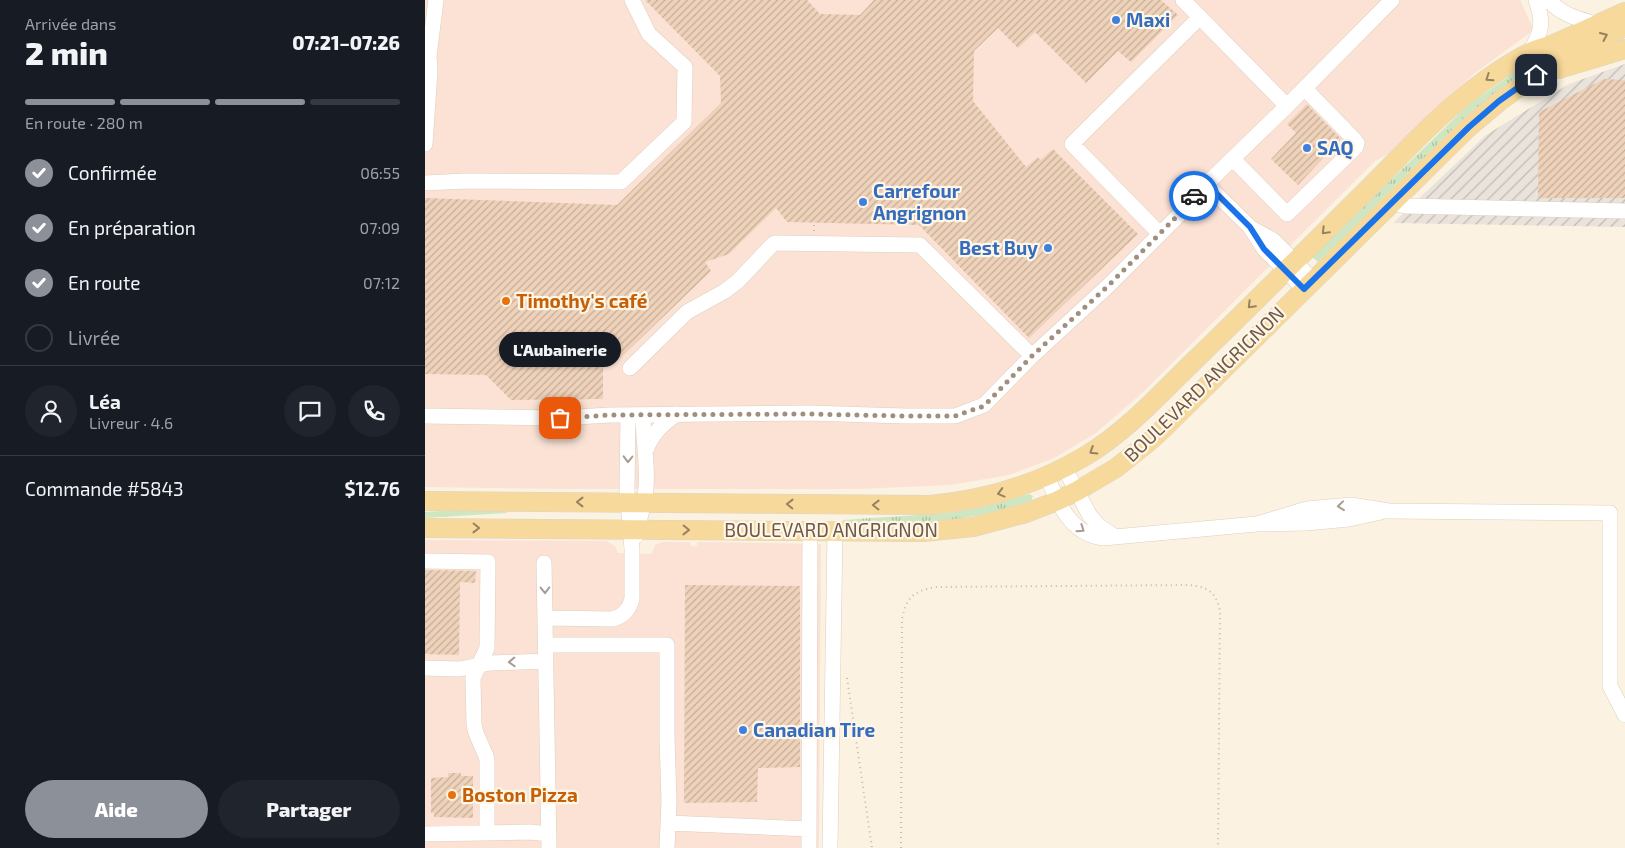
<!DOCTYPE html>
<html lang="fr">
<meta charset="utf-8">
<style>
body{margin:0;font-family:"Exo 2",sans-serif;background:#20242c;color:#f1f3f6;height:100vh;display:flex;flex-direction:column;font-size:19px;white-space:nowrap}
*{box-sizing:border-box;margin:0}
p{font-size:16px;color:#9ea1a6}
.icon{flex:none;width:28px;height:28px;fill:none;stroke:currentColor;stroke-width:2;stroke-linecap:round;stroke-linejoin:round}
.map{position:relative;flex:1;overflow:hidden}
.panel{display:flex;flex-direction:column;background:#171b24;width:425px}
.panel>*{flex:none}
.pin{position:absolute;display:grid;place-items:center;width:42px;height:42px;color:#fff;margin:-21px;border-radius:10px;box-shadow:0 2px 8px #0006}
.courier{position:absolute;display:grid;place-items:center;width:50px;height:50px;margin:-25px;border:4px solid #1a73e8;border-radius:50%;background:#fff;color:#222;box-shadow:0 1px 6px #0007}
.bubble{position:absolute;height:35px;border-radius:18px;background:#171b24;box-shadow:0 1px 4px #0004;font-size:16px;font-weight:800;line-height:35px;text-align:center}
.summary em{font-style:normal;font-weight:800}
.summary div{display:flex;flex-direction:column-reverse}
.summary{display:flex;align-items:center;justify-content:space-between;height:85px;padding:0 25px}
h1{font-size:32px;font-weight:800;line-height:38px}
.bar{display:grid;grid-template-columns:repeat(4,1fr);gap:8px 5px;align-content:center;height:60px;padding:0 25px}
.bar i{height:6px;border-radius:4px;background:#363941}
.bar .on{background:#8c9099}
.bar p{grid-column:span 4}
.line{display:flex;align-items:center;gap:12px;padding:0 25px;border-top:1px solid #363941}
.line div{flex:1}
.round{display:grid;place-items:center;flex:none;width:52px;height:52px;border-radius:26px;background:#20242c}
ol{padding:0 25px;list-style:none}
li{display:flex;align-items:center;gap:15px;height:55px}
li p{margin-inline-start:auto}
li .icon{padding:5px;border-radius:50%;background:#8c9099;color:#fff;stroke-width:4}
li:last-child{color:#9ea1a6}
li i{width:28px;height:28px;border:2px solid #363941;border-radius:50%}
.button{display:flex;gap:10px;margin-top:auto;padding:10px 25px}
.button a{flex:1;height:58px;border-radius:30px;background:#8c9099;color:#fff;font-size:20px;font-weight:800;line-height:58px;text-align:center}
.button a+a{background:#20242c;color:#f1f3f6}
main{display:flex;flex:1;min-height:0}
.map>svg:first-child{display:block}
.commercial{fill:#fbe2d5}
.industrial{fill:url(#industrial-furrows)}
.grass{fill:url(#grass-tufts)}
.building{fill:url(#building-hatch)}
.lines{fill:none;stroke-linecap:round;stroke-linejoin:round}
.minor-casing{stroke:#decfbd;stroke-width:16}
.major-casing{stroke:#dad4d0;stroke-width:20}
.path{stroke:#d3b59d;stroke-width:2;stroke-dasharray:1 4;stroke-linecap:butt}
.minor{stroke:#fff;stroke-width:15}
.major{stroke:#f7da9b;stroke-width:19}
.oneway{stroke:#988062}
.oneway2{stroke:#a99b92}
.done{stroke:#a18f7e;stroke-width:5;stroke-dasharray:0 9}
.route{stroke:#1a73e8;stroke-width:6}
.shop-dot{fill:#3f7fe0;stroke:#fef6e6;stroke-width:2}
.food-dot{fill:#e8710a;stroke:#fef6e6;stroke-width:2}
.labels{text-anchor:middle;stroke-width:4.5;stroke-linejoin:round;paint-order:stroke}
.shop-label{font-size:19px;font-weight:bold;fill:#366cbe;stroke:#fef6e6;text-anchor:start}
.food-label{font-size:19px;font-weight:bold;fill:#c56008;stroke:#fef6e6;text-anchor:start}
.street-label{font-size:19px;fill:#705949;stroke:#fef6e6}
</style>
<main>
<section class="panel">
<div class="summary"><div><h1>2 min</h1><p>Arrivée dans</p></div><em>07:21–07:26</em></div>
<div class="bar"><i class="on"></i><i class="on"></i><i class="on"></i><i></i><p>En route · 280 m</p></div>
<ol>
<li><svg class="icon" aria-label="check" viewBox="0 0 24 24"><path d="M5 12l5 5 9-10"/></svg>Confirmée<p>06:55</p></li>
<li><svg class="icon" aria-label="check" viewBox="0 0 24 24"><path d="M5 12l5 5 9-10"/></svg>En préparation<p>07:09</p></li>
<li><svg class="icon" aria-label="check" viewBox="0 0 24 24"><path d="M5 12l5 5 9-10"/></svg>En route<p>07:12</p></li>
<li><i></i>Livrée</li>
</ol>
<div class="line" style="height:90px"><a class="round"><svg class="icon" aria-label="person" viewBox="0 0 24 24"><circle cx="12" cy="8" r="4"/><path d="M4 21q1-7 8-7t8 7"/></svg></a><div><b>Léa</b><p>Livreur · 4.6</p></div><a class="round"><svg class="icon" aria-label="chat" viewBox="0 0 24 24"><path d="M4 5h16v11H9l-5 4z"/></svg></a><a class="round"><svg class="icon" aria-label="phone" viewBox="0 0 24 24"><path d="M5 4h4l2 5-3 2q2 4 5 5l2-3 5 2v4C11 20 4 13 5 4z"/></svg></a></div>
<div class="line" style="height:65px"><div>Commande #5843</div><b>$12.76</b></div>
<div class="button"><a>Aide</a><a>Partager</a></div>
</section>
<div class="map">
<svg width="1200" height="848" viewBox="0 0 1200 848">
<defs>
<pattern id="industrial-furrows" width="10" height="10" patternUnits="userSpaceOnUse" patternTransform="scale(1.25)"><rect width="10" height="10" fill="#e9e3dc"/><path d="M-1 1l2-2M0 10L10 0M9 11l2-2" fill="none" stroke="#c1bbb4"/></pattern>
<pattern id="grass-tufts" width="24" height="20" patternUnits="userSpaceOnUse" patternTransform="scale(1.25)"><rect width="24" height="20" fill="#cee7c0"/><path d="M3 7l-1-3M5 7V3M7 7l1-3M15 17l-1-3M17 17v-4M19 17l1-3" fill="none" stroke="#acbe9e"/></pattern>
<pattern id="building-hatch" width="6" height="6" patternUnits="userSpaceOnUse" patternTransform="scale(1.25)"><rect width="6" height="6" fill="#efd2ba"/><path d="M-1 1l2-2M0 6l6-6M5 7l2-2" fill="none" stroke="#c6ad99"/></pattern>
</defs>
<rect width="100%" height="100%" fill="#fbf2e1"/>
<path class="commercial" d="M 0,0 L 1095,0 L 1109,30 L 1050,73 L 993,124 L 965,153 L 950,161 L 718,392 L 671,433 L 629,458 L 584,475 L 525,485 L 431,489 L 142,489 L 0,487 Z
M 0,540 L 181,541 L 190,546 L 193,553 L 227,554 L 230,545 L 238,542 L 265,542 L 266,546 L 272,546 L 272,542 L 396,544 L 394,848 L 0,848 Z"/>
<path class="industrial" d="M 1200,64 L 1200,227 L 968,223 L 1061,135 L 1144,84 Z"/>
<path class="grass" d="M 1144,43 L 1079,86 L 1041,116 L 893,262 L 887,257 L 1042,106 L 1087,74 L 1110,60 Z
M 604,494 L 608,496 L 606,501 C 576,511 546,518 515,521 C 483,524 450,522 418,522 L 418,520 L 524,513 L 559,507 Z
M 18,511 L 82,511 L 82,513 L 0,518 L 0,512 Z"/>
<path class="building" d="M 220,0 L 382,0 L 395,14 L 435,15 L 449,0 L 736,0 L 753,15 L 706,62 L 693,51 L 661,83 L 610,32 L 593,48 L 573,28 L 549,51 L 548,101 L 601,167 L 613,157 L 615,160 L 628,149 L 713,234 L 604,338 L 494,225 L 362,222 L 351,208 L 304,254 L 280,262 L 286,271 L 188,365 L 178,366 L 178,399 L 86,400 L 61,375 L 0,374 L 0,198 L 192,205 L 296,103 L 295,76 Z
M 1179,79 L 1200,80 L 1200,198 L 1113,198 L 1114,112 Z
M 882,104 L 916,139 L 873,185 L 846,159 L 871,133 L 862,124 Z
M 0,570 L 51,571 L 50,583 L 35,582 L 34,655 L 0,654 Z
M 260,585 L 375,586 L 375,767 L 333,768 L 332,802 L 259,803 Z
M 23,773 L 36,773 L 36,776 L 48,776 L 48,818 L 9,817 L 9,813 L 6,813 L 6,778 L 23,777 Z"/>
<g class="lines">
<defs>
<path id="minor" d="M 758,0 L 862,106
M 1124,0 C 1136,15 1154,19 1171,24
M 1105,52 C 1117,31 1119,23 1111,0
M 0,144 L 5,70 L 4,56 L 11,0
M 808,159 L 862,214 L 931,147 L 932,143 L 929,139 L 885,94 L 881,87
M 0,183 L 40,181 L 196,182 L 259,122 L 260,67 L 224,34 L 207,0
M 781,184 L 825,227 L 839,249 L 879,289
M 968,200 L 976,205 L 982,206 L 1200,211
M 826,228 L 848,240 L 888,280
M 735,234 L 647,144 L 775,17
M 205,368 L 262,312 L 300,291 L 313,281 L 347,245 L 350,243 L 495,245 L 607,356
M 0,416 L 135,418 L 185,415 L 384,413 L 479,416 L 530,416 L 559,405 L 607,356 L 683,286 L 764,205 L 770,195 L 862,106 L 967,0
M 221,450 C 227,434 237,424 252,414
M 639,467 L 665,516 L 674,526 L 690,537
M 622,476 C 633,503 645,534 678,538 L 832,524 L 882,523 L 924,519 L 956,512
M 832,524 L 882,509 L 926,505 L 964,511 L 1185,513 L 1185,686 L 1200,715
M 211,536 C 214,520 219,505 221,489 C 223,464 218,440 218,415
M 0,561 L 63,562 L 62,648 L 48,678 L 49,725 L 51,733 L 61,756 L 62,761 L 62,833
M 119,563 L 124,848
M 121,618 L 187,619 C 198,617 204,610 207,599 L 207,549 L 202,491 L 203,415
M 121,645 L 242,645 L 242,737 L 244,801 L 242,848
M 0,668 L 34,669 L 66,663 L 121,661
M 243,823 L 384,829
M 0,834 L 105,832 L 124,834
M 384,848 L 385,531
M 405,848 L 410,531"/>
<path id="major" d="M 1134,69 L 1200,49
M 0,501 L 505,505 C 561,500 614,484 662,455 C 703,430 736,393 770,360 C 827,305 882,249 938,194 C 972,160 1004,124 1042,94 C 1061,79 1082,64 1104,53 C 1110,50 1117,48 1124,46 C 1150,35 1175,23 1200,12
M 0,528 L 498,532 L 548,527 L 601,513 L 632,501 L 652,491 L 691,468 L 725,441 L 741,426 L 1044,127 L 1075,101 L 1111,75 L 1158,45 L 1200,27"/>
</defs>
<use href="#minor" class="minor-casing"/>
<use href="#major" class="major-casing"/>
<path class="path" d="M 389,231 L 389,223
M 422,678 L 447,848
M 476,848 L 477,619 C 482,597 487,592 510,587 L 764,585 C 783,587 791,592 795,611 L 793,848"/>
<use href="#minor" class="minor"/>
<use href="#major" class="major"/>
</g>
<defs><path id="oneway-chevron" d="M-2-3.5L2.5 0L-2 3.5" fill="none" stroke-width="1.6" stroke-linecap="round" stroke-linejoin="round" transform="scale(1.25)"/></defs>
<g class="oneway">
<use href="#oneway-chevron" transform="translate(1179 36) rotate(-24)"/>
<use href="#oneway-chevron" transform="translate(1064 78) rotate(146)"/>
<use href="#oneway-chevron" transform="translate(900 231) rotate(135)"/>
<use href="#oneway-chevron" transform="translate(826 305) rotate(135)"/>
<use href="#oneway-chevron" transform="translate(668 451) rotate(148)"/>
<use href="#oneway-chevron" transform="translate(576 493) rotate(165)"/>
<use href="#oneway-chevron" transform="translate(155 502) rotate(-180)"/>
<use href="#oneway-chevron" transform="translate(365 504) rotate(-179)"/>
<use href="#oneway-chevron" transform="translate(451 505) rotate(-179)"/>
<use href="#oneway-chevron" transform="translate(51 528) rotate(1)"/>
<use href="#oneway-chevron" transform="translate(261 530) rotate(1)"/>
</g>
<g class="oneway2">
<use href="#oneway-chevron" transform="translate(203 459) rotate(91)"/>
<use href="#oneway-chevron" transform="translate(916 506) rotate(174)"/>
<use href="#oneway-chevron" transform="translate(656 529) rotate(34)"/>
<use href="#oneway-chevron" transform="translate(120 590) rotate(89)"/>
<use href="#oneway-chevron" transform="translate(87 662) rotate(178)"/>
</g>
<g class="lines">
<path class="done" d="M 135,418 L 186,415 L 384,414 L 479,416 L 530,416 L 559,406 L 607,356 L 683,286 L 764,204 L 769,196"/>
<path class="route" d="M 769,196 L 782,184 L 825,227 L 839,249 L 879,289 L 1044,127 L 1074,101 L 1111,75"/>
</g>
<g class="shop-dot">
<circle cx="691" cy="20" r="5"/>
<circle cx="882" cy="148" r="5"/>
<circle cx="438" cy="202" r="5"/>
<circle cx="623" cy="248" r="5"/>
<circle cx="318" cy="730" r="5"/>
</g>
<g class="food-dot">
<circle cx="81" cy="301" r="5"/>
<circle cx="27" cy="795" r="5"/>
</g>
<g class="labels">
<g class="shop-label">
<text x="701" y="27">Maxi</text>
<text x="892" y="155">SAQ</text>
<text x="448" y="198">Carrefour<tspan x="448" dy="22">Angrignon</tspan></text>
<text x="613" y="255" text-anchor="end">Best Buy</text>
<text x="328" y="737">Canadian Tire</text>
</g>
<g class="food-label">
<text x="91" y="308">Timothy's café</text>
<text x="37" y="802">Boston Pizza</text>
</g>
<g class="street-label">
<text transform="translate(779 384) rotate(-44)" y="7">BOULEVARD ANGRIGNON</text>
<text x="406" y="537">BOULEVARD ANGRIGNON</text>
</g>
</g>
</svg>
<div class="pin" style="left:135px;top:418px;background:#ea580c"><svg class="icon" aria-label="bag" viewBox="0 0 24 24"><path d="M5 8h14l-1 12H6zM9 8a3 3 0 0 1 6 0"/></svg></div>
<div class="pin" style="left:1111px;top:75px;background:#1f2937"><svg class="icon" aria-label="home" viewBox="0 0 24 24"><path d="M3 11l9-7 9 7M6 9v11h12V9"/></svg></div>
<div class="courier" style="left:769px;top:196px"><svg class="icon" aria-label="car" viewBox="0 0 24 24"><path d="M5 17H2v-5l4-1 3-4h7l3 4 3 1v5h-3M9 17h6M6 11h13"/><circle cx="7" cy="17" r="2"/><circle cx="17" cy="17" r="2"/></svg></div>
<div class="bubble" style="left:74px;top:332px;width:122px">L'Aubainerie</div>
</div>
</main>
